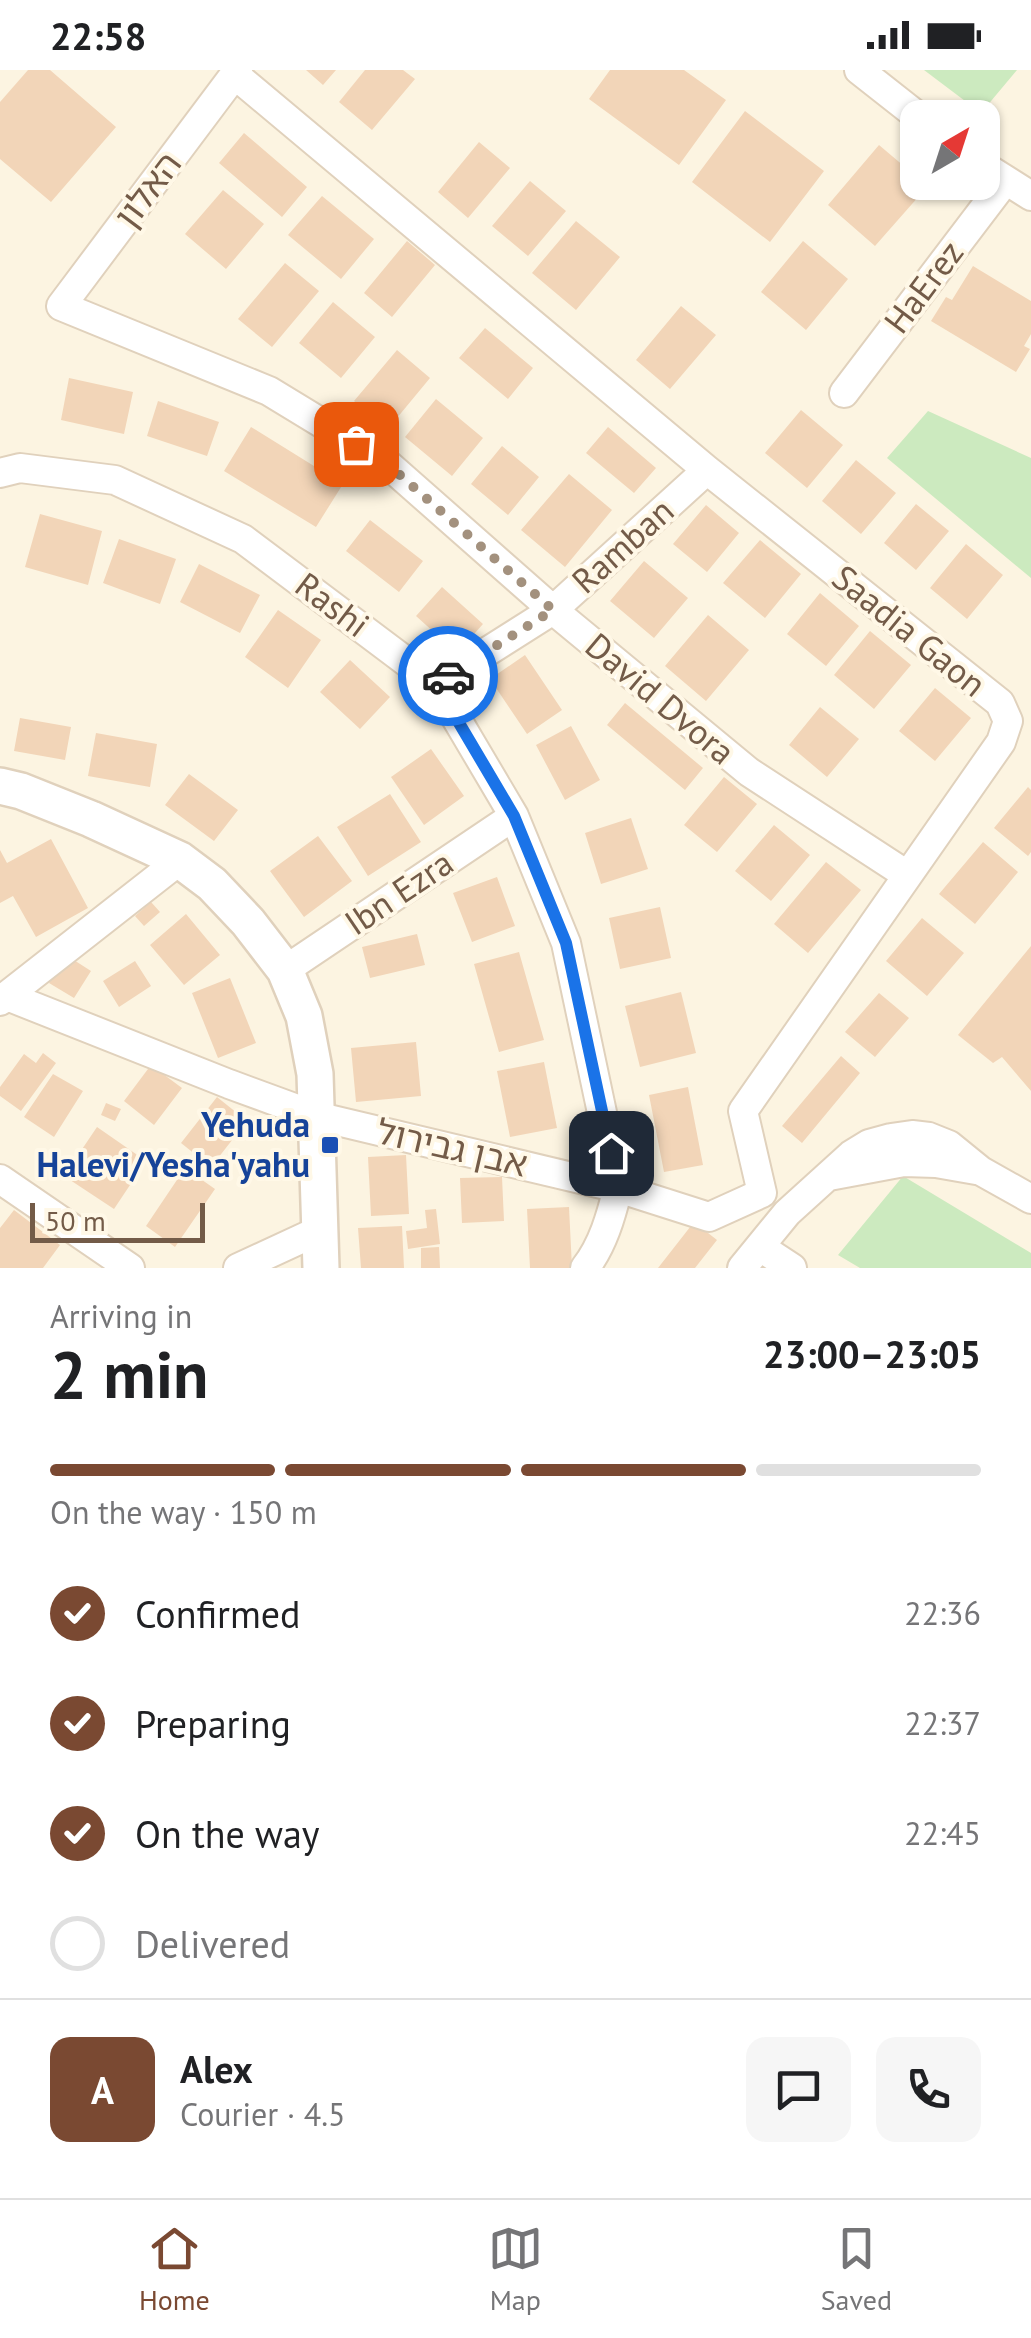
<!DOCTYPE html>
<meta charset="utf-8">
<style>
body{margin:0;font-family:"PT Sans","Noto Sans Hebrew",sans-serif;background:#f6f6f6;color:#202124;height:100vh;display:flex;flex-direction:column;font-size:38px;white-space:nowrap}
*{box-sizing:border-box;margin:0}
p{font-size:32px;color:#757577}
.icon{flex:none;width:55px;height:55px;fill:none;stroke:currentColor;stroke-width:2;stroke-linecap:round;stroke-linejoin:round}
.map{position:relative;height:1198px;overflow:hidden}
.drawer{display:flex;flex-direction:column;background:#fff;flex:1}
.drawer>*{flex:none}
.needle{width:65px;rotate:39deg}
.fabs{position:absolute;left:900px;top:30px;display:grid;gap:20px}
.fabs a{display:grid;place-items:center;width:100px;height:100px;border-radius:20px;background:#fff;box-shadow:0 2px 8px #0004;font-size:50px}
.scale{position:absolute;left:30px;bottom:25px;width:175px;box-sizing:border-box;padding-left:10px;border:5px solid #735b48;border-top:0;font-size:28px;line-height:35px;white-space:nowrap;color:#735b48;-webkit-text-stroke:8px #fff8e7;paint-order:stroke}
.pin{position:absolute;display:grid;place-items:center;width:85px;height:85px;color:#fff;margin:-42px;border-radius:20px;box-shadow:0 5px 15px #0006}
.courier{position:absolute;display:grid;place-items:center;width:100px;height:100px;margin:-50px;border:8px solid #1a73e8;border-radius:50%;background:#fff;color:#222;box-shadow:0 2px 12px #0007}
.overview em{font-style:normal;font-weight:800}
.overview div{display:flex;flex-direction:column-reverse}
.overview{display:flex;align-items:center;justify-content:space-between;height:170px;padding:0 50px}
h1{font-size:65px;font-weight:800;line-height:75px}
.bar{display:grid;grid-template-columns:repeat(4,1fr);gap:15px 10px;align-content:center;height:120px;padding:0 50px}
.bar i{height:12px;border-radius:8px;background:#e0e0e0}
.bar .current{background:#7a4932}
.bar p{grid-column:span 4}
.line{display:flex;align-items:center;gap:25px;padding:0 50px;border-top:2px solid #e0e0e0}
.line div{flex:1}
.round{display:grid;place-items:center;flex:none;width:105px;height:105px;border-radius:20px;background:#f6f6f6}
ol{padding:0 50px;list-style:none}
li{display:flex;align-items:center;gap:30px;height:110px}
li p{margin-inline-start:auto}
li .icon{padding:10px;border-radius:50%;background:#7a4932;color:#fff;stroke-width:4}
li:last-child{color:#757577}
li i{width:55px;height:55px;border:5px solid #e0e0e0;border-radius:50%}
.status{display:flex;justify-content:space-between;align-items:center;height:70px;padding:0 50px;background:#fff;direction:ltr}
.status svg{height:28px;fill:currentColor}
.tabs{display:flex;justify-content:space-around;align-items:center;height:140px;border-top:2px solid #e0e0e0;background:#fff;font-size:28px;color:#757577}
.tabs a{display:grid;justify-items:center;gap:5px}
.tabs .current{color:#7a4932}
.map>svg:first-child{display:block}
.green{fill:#cceabf}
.building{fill:#f2d5b8}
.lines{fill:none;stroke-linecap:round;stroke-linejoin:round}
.minor-casing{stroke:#e0d1bc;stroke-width:32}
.tertiary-casing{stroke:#e0d1bc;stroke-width:40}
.minor{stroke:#fff;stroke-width:28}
.tertiary{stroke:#fff;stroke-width:35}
.done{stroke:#a3917e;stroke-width:10;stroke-dasharray:0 18}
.route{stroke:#1a73e8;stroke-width:12}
.transit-dot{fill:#1a4fb4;stroke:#fff8e7;stroke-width:4}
.labels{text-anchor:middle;stroke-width:8;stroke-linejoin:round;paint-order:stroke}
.street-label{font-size:35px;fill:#735b48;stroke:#fff8e7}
.transit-label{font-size:35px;font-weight:bold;fill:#164399;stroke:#fff8e7;text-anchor:end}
</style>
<div class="status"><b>22:58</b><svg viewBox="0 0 49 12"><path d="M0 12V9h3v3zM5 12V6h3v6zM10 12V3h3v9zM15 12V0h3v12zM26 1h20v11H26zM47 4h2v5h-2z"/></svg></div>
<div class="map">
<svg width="1031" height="1198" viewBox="0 0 1031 1198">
<rect width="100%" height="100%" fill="#fcf4e1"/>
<path class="green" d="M 924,0 L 1017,0 L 981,43 Z
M 928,341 L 1031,388 L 1031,508 L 887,388 Z
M 903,1106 L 1031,1183 L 1031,1198 L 860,1198 L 838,1185 Z"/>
<path class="building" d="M 28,0 L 50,0 L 116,57 L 51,132 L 0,89 L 0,32 Z
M 306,0 L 336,0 L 323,15 Z
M 365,0 L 403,0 L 415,9 L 372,60 L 339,32 Z
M 610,0 L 684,0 L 726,30 L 679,95 L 589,29 Z
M 745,41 L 824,101 L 770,172 L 692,112 Z
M 244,63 L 307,117 L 282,147 L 219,93 Z
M 479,72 L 510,98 L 468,148 L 438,122 Z
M 879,75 L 918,108 L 918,112 L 922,112 L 927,117 L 875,176 L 828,135 Z
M 530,111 L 566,141 L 528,186 L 492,156 Z
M 223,120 L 264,154 L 226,199 L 185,164 Z
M 322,126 L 374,169 L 341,209 L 288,165 Z
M 576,151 L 620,187 L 576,240 L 532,203 Z
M 407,171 L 435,195 L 392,247 L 364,223 Z
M 803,171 L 848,209 L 806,260 L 761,222 Z
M 285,193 L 319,221 L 272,277 L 238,249 Z
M 973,196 L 1031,231 L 1031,264 L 1024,276 L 1030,279 L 1016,302 L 931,251 L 946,227 L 952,230 Z
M 333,232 L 375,267 L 341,308 L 299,273 Z
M 681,236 L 716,265 L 670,319 L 636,290 Z
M 485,258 L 533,298 L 508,329 L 459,288 Z
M 397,280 L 430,308 L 387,360 L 354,331 Z
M 69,308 L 133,322 L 124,364 L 61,350 Z
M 436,329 L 483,368 L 452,406 L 405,367 Z
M 158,331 L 219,352 L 207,386 L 147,366 Z
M 801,340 L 843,375 L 807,418 L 765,383 Z
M 251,357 L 343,414 L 316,457 L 224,401 Z
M 608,357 L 656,398 L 634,423 L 586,383 Z
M 502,376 L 539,407 L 508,445 L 471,414 Z
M 856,390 L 896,423 L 861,464 L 822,431 Z
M 569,404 L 612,440 L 565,497 L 521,460 Z
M 916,434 L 949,461 L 916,500 L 884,473 Z
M 706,435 L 739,463 L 707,502 L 673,474 Z
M 40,444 L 102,461 L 88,515 L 25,497 Z
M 370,450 L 423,491 L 399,522 L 346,481 Z
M 119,469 L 176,489 L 160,534 L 103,513 Z
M 760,470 L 801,504 L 765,548 L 723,513 Z
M 966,474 L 1003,505 L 967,549 L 930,518 Z
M 644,491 L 688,528 L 654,568 L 610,531 Z
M 199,494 L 260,525 L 240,563 L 180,532 Z
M 442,517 L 483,554 L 457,583 L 416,546 Z
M 820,523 L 859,556 L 826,596 L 787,564 Z
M 278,540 L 321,570 L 288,618 L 245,587 Z
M 708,545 L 749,580 L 706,631 L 665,596 Z
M 870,561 L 911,595 L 874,639 L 834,605 Z
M 525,585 L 562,640 L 527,664 L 490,609 Z
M 350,590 L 390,627 L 360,659 L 320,622 Z
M 935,618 L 971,648 L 935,691 L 899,661 Z
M 625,633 L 703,698 L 685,720 L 607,655 Z
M 820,637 L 859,669 L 827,707 L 789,675 Z
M 20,648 L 71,657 L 65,690 L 14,681 Z
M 571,656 L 600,710 L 565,730 L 536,675 Z
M 96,663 L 157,674 L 150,717 L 88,706 Z
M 431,679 L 464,726 L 424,755 L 391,707 Z
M 189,704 L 238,740 L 214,771 L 165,735 Z
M 724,707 L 757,734 L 717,782 L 684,755 Z
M 1028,717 L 1031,720 L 1031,782 L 1028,786 L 994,758 Z
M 390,724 L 421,772 L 368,806 L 337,757 Z
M 631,748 L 648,799 L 601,814 L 585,763 Z
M 774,755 L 810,785 L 771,831 L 735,801 Z
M 318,766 L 352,811 L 304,847 L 270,801 Z
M 51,769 L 88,838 L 36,867 L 13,826 L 0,833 L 0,780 L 7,793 Z
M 983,772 L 1018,802 L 975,854 L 939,824 Z
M 826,792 L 861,820 L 808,883 L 774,854 Z
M 497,807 L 515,856 L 472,872 L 453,823 Z
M 151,832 L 160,842 L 144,856 L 135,846 Z
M 660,837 L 671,888 L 620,899 L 609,848 Z
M 186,844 L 220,885 L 184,915 L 150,875 Z
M 922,848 L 964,883 L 927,926 L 886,891 Z
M 417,864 L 425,895 L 370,908 L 362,877 Z
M 1031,876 L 1031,1021 L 1002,987 L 993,993 L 958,965 Z
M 519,882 L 544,970 L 499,982 L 474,894 Z
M 66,885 L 91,901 L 74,928 L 49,913 Z
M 135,891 L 151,916 L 119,937 L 103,911 Z
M 230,908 L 256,973 L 218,988 L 192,923 Z
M 681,922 L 696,983 L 640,997 L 625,936 Z
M 879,923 L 909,948 L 875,987 L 845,962 Z
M 416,972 L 421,1026 L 356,1032 L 351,978 Z
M 43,983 L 56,993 L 21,1041 L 0,1026 L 0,1017 L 24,984 L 36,993 Z
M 841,986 L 860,1003 L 802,1073 L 782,1056 Z
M 544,992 L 557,1058 L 510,1067 L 497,1001 Z
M 151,995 L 182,1018 L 154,1055 L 124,1031 Z
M 53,1004 L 83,1021 L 54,1067 L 24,1047 Z
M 688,1017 L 703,1095 L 664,1102 L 649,1025 Z
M 217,1027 L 247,1051 L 211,1097 L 181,1073 Z
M 106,1033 L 121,1039 L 115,1051 L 101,1045 Z
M 97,1057 L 146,1091 L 114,1139 L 64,1106 Z
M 406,1085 L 409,1144 L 371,1146 L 368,1087 Z
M 185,1098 L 215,1119 L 175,1177 L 146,1156 Z
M 502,1107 L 504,1151 L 462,1153 L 460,1108 Z
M 569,1137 L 572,1198 L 530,1198 L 527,1139 Z
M 436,1139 L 440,1174 L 408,1179 L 406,1161 L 427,1158 L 425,1140 Z
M 14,1140 L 60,1175 L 43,1198 L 0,1198 L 0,1158 Z
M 694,1152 L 717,1170 L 695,1198 L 658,1198 Z
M 402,1156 L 404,1198 L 361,1198 L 358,1158 Z
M 439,1177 L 440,1198 L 421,1198 L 421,1178 Z"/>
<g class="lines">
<defs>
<path id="minor" d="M 238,0 L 61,236 L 269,321 L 384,391 L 553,540 L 749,702 L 907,805
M 859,0 L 920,48
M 234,4 L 707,400 L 1000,633 L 1008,651 L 1001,672 L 743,1041 L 762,1123 L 709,1147 L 618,1118 C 611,1146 603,1175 585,1198
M 982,95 L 1031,126
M 844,323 L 1005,111
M 0,403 L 20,398 L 115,410 L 243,469 L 436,614 L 514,746 L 566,873 L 618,1118 L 316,1046 L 229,1014 L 7,926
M 436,614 L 553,540 L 707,400
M 285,900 L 514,746
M 0,931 L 180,790
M 829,1106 L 904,1092 L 936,1093 L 976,1100
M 0,1109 L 130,1198
M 760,1177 L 792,1198
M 238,1198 L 318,1161
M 742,1198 L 787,1143 L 851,1085 L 869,1074 L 891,1068 L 912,1065 L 929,1067 L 949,1075 L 981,1101 L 1031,1129"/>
<path id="tertiary" d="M 0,716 L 21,721 L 91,749 L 180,790 L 212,814 L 248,852 L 285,900 L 304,946 L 315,1004 L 321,1198"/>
</defs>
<use href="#minor" class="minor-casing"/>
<use href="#tertiary" class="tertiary-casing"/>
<use href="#minor" class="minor"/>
<use href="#tertiary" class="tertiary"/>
</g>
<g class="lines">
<path class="done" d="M 356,374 L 384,391 L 553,540 L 448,606"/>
<path class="route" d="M 448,606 L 436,614 L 514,746 L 566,873 L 611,1083"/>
</g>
<rect class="transit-dot" x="320" y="1065" width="20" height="20" rx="5"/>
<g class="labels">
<g class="street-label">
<text transform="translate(148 120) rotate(-53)" y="12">האלון</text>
<text transform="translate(924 217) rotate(-53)" y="12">HaErez</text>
<text transform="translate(623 476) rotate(-42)" y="12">Ramban</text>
<text transform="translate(332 535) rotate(37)" y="12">Rashi</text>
<text transform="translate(909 561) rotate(39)" y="12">Saadia Gaon</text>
<text transform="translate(660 629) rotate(40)" y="12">David Dvora</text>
<text transform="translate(399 823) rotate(-34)" y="12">Ibn Ezra</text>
<text transform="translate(452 1078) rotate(13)" y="12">אבן גבירול</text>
</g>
<g class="transit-label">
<text x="310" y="1067">Yehuda<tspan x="310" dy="40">Halevi/Yesha'yahu</tspan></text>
</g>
</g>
</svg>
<div class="fabs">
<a><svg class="needle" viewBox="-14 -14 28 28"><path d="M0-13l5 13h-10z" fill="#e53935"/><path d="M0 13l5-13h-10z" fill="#757577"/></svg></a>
</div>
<div class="scale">50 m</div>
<div class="pin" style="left:356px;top:374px;background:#ea580c"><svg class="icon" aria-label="bag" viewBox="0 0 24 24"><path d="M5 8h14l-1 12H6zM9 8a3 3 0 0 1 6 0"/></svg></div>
<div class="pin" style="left:611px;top:1083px;background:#1f2937"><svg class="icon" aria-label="home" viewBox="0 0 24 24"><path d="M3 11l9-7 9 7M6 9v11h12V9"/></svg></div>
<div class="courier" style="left:448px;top:606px"><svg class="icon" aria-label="car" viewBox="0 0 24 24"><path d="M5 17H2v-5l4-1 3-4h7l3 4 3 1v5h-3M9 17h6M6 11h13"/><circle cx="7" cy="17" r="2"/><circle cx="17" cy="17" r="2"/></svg></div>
</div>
<section class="drawer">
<div class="overview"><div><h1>2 min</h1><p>Arriving in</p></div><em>23:00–23:05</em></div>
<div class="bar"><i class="current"></i><i class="current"></i><i class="current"></i><i></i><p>On the way · 150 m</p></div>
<ol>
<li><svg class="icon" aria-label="check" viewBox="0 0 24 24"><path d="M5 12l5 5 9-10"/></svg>Confirmed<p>22:36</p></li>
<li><svg class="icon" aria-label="check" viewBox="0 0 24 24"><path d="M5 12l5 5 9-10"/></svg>Preparing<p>22:37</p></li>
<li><svg class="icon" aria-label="check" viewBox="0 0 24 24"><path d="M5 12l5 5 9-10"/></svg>On the way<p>22:45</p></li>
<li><i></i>Delivered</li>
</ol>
<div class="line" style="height:180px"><b class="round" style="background:#7a4932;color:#fff">A</b><div><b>Alex</b><p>Courier · 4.5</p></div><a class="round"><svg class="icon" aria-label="chat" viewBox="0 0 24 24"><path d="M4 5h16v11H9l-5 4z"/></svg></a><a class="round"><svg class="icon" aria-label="phone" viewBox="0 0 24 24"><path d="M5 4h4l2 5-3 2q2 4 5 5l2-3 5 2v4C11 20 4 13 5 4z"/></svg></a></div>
</section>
<nav class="tabs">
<a class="current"><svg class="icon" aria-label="home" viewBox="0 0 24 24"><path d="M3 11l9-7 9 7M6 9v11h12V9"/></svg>Home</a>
<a><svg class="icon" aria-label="map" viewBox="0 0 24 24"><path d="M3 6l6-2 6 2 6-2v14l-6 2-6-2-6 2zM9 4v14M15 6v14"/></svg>Map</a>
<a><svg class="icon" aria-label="saved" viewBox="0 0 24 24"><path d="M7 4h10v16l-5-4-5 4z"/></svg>Saved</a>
</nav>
